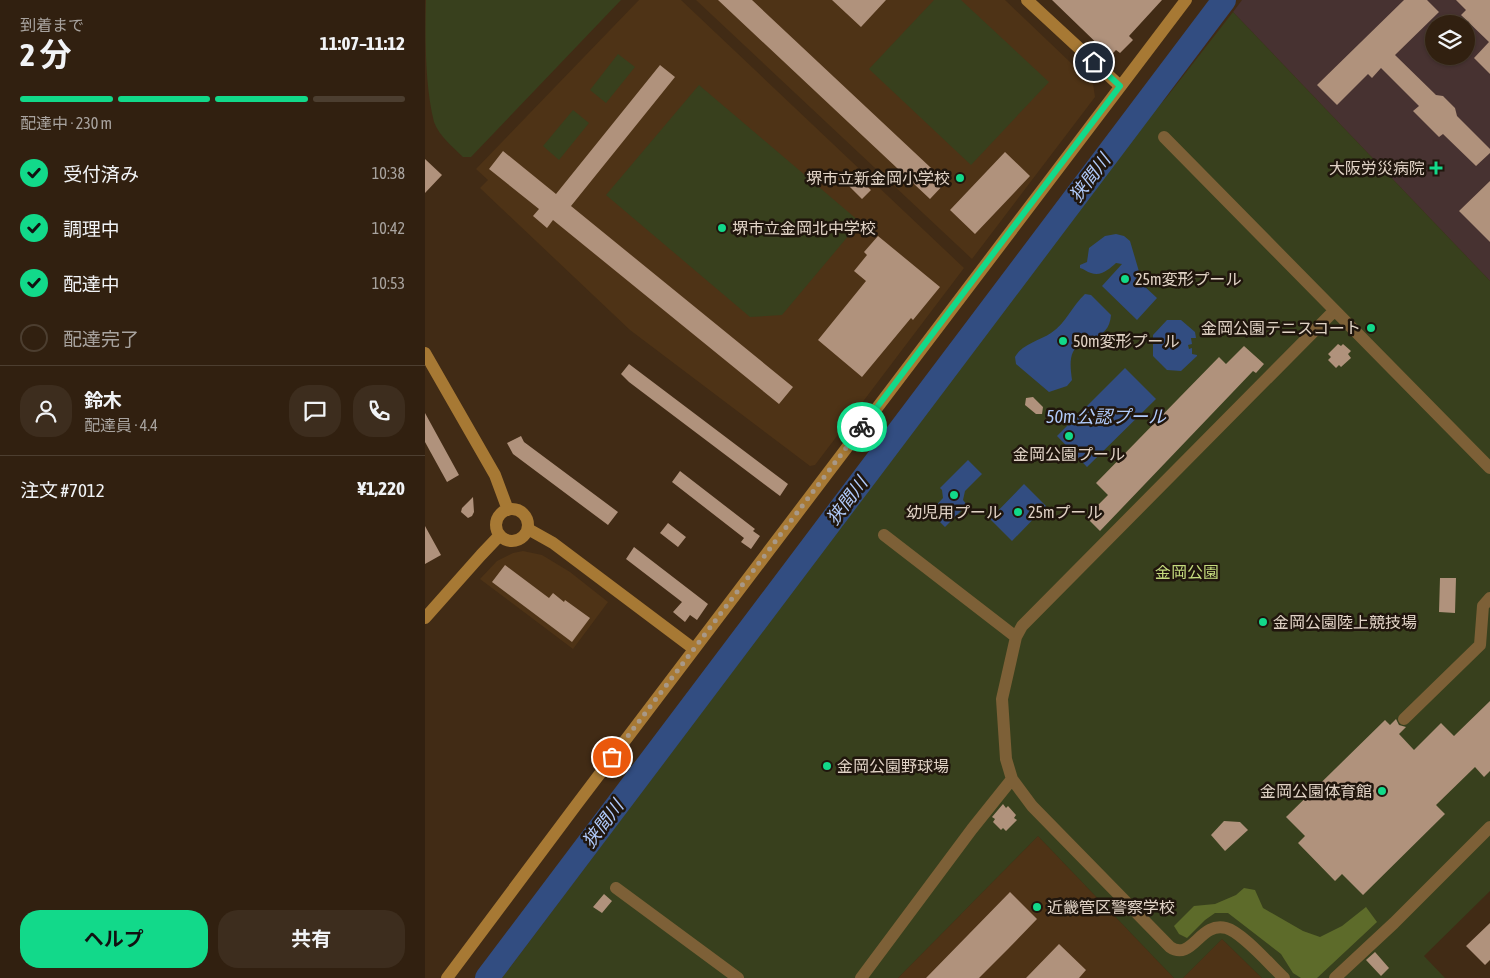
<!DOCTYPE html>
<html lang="ja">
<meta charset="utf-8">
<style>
body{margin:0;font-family:"Asap Condensed","Noto Sans JP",sans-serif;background:#3d2d1e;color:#f1f3f6;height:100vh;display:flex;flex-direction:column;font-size:19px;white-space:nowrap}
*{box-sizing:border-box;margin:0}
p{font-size:16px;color:#a8a39f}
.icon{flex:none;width:28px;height:28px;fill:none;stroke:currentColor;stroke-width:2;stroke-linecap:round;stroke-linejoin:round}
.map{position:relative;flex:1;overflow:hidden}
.panel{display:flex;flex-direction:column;background:#312010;width:425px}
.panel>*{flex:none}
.buttons{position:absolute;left:1000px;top:15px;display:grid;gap:10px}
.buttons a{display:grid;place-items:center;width:50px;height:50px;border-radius:50%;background:#312010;box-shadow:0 1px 4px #0004,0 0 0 1px #4c3e30;font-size:25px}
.pin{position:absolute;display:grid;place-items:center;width:42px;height:42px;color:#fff;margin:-21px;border:2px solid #fff;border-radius:50%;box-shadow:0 1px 5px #0007}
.courier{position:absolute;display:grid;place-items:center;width:50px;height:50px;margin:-25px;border:4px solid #12d98a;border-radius:50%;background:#fff;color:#222;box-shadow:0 1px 6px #0007}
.headline em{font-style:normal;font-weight:700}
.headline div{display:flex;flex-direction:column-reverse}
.headline{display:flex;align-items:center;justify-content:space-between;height:85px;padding:0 20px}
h1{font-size:32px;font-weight:700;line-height:38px}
.bar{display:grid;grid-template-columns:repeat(4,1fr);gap:8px 5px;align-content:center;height:60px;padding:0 20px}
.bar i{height:6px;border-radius:4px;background:#4c3e30}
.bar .on{background:#12d98a}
.bar p{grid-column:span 4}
.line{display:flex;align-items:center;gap:12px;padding:0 20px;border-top:1px solid #4c3e30}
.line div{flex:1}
.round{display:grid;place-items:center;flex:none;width:52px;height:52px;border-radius:20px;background:#3d2d1e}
ol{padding:0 20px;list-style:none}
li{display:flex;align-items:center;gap:15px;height:55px}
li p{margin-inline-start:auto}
li .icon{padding:5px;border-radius:50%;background:#12d98a;color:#111;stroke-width:4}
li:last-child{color:#a8a39f}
li i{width:28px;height:28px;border:2px solid #4c3e30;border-radius:50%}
.button{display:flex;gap:10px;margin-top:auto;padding:10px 20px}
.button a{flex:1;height:58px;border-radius:20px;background:#12d98a;color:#111;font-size:20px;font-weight:700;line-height:58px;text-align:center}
.button a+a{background:#3d2d1e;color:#f1f3f6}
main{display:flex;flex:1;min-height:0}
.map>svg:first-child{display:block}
.built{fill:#4e3316}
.medical{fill:#473231;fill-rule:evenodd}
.green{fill:#38401d}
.forest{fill:#5d6b2a}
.water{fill:#324d81}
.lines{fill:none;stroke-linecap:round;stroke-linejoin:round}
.river{stroke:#324d81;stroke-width:24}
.building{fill:#b0927c}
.street{stroke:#7d6037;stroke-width:12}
.secondary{stroke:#a77934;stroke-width:12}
.done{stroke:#a89887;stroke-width:5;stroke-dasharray:0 9}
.route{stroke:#12d98a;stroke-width:6}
.poi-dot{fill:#12d98a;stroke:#20160d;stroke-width:2}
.labels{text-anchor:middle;stroke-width:5;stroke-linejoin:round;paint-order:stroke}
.poi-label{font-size:16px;fill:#e0d2c5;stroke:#20160d;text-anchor:start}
.park-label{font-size:16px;fill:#c5db7e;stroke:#20160d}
.water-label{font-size:18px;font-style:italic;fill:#afc9f9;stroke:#20160d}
</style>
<main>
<section class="panel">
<div class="headline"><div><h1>2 分</h1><p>到着まで</p></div><em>11:07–11:12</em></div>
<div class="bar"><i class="on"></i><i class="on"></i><i class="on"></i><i></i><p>配達中 · 230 m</p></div>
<ol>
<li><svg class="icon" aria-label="check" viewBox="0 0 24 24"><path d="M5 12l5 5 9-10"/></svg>受付済み<p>10:38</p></li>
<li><svg class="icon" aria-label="check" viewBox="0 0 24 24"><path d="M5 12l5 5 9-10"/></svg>調理中<p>10:42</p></li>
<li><svg class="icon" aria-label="check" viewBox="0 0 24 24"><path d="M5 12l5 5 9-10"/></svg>配達中<p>10:53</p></li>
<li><i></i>配達完了</li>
</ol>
<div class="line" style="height:90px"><a class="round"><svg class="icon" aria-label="person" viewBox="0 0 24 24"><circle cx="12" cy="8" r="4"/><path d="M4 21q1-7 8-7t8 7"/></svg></a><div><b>鈴木</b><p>配達員 · 4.4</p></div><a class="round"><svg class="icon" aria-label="chat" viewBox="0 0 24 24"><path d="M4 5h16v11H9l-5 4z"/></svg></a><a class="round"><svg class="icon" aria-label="phone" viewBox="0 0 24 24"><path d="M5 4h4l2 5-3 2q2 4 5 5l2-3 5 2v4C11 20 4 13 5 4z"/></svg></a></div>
<div class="line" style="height:65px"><div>注文 #7012</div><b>¥1,220</b></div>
<div class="button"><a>ヘルプ</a><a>共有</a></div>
</section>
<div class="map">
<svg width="1065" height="978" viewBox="0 0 1065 978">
<rect width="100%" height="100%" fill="#412b15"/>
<path class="built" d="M 214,0 L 256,0 L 539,268 L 390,465 L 385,466 L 205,330 L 55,188 L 63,180 L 51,169 Z
M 271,0 L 580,0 L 668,84 L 670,97 L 547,259 Z
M 98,551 L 117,555 L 145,572 L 183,602 L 148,649 L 55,579 L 72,561 L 88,553 Z
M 613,836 L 749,978 L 473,978 Z
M 797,939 L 837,978 L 758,978 Z"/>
<path class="medical" d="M 817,0 L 1065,0 L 1065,281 L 808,12 ZM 1009,24 L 1041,24 L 1041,56 L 1009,56 Z"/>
<path class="green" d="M 1,0 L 196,0 L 46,157 L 38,157 C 28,147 14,136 9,122 C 0,86 0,39 1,0 Z
M 509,0 L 536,0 L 624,82 L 546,165 L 444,69 Z
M 808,12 L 1065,281 L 1065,891 L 999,956 L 1020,978 L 837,978 L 797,939 L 758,978 L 749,978 L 613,836 L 473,978 L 77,978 L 721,120 L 741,98 Z
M 193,54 L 210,67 L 181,103 L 165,90 Z
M 274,85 L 435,222 L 357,315 L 325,317 L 181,195 Z
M 148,110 L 164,123 L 134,160 L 118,146 Z"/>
<path class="forest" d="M 819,888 L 830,890 L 838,908 L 878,931 L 895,937 L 917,926 L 941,907 L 952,922 L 892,978 L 876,978 L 868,973 L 856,954 L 803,913 L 790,913 L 780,920 L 762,938 L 754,934 L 749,926 L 769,906 L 790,904 L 811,895 Z"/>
<path class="water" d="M 691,234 L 699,236 L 705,241 L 718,285 L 732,298 L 712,320 L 677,286 L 697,264 L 691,263 C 684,269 676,277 666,273 C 662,272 659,269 655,268 L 655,265 L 662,262 L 664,248 L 680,236 Z
M 660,294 L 666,295 L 686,315 C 684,343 656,336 648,352 C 644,360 646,372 647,380 L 642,386 L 624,392 L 591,364 L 590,357 C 597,344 614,341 626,333 C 641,323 647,306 660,294 Z
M 742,320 L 756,320 L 770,332 L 771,338 L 766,338 L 767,344 L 763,345 L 764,349 L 767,348 L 767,354 L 772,355 L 772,356 L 756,371 L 742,370 L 728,356 L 728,335 Z
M 700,368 L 731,399 L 662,467 L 632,436 Z
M 543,460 L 557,474 L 540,491 L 538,500 L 542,505 L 520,527 L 505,512 L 518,498 L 517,490 L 515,488 Z
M 599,484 L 621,506 L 587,541 L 565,519 Z"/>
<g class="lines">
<path class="river" d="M 62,978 L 799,0"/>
</g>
<path class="building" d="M 293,0 L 327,0 L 521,182 L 505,199 Z
M 407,0 L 461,0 L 436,27 Z
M 627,0 L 737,0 L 704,36 L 708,40 L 695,53 L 691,50 L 685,56 Z
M 979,0 L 1002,0 L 1014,12 L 970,55 L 1011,95 L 1018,96 L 1030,108 L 1032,116 L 1065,149 L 1065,153 L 1051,166 L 1018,134 L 1014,137 L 988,111 L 994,106 L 956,68 L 947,78 L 943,74 L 912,105 L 892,85 Z
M 1031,0 L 1065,0 L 1065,74 L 1049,58 L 1064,42 L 1036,15 L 1041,10 Z
M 235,65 L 250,77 L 146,206 L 368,387 L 354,404 L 128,220 L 122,228 L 108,216 L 114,209 L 64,169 L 78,151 L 131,194 Z
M 580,152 L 605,176 L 550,234 L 525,210 Z
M 0,159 L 17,175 L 0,193 Z
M 431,176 L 446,190 L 437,199 L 423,185 Z
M 1065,181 L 1065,242 L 1034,211 Z
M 453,236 L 515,287 L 488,320 L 486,318 L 437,377 L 393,340 L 441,281 L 429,271 L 442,255 L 439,252 Z
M 913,344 L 916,346 L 918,344 L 926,351 L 923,354 L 926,358 L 916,367 L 914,365 L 911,368 L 903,360 L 906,357 L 903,354 Z
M 819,346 L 839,364 L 831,373 L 828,371 L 675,531 L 661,517 L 683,495 L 671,483 L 794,357 L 801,364 Z
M 204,364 L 363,484 L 355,496 L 204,382 L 196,374 Z
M 608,397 L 618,407 L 617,414 L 611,414 L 600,405 L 601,398 Z
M 0,413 L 34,475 L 22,482 L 0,442 Z
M 96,436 L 99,442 L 193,512 L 183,525 L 88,454 L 82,443 Z
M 255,471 L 330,529 L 328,531 L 335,536 L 326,549 L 316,542 L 319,538 L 247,482 Z
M 48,497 L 49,512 L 47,516 L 43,518 L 36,512 L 37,508 Z
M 243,523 L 261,537 L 253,547 L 235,533 Z
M 0,526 L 16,555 L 0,564 Z
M 209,547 L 283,604 L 272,620 L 265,615 L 260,622 L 248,612 L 257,602 L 201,559 Z
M 80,565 L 124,598 L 128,593 L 139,602 L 140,600 L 165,618 L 147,642 L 67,582 Z
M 1015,578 L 1031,578 L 1030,613 L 1014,612 Z
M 1065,701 L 1065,771 L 1059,777 L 1050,767 L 1011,805 L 1020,814 L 938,895 L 917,874 L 910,881 L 873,843 L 880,836 L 861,817 L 960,720 L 965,725 L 971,719 L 974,725 L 981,727 L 974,734 L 989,750 L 1016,723 L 1029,736 Z
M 578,804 L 581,808 L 583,806 L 591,815 L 589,818 L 592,820 L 581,831 L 578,828 L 576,830 L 568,822 L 570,819 L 567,817 Z
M 799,821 L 815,822 L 823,830 L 800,851 L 786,835 Z
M 585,892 L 612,919 L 583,949 L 554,978 L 501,978 Z
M 179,894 L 187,901 L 177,913 L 168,907 Z
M 1065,923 L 1065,960 L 1060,965 L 1041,946 Z
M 634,944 L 661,970 L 654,978 L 601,978 Z
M 950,952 L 964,968 L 956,976 L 941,960 Z"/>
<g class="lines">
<path class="street" d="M 739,137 L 1065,468
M 459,535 L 591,637
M 979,719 L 1055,645 L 1058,606 L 1065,598
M 191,888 L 313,978
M 436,978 L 547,829 L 587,779
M 859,978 C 846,966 817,932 801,928 C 775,921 767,962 745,947 L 607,806 L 587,779 L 581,759 L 577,699 L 591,637 L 597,626 L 909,311
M 910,978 L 969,923 L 1065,827"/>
<path class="secondary" d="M 602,0 L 695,86
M 0,353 L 70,475 L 83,510
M71 525a16 16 0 1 1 32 0a16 16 0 1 1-32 0Z
M 103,529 L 128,543 L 269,649
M 0,618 L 56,555 L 75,535
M 22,978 L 152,804 L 761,0"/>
</g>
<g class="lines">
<path class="done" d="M 187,757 L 437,427"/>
<path class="route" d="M 437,427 L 695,86 L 669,62"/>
</g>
<g class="poi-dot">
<path d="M1008.5 160.5h5v5h5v5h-5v5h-5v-5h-5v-5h5z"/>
<circle cx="535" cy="178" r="5"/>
<circle cx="297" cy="228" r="5"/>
<circle cx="700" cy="279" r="5"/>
<circle cx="946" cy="328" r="5"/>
<circle cx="638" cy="341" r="5"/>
<circle cx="644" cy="436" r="5"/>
<circle cx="529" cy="495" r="5"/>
<circle cx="593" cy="512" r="5"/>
<circle cx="838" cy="622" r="5"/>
<circle cx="402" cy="766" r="5"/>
<circle cx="957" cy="791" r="5"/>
<circle cx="612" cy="907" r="5"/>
</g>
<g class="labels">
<g class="poi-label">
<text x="1000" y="174" text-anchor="end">大阪労災病院</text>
<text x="525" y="184" text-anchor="end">堺市立新金岡小学校</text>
<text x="307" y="234">堺市立金岡北中学校</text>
<text x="710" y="285">25m変形プール</text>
<text x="936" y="334" text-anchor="end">金岡公園テニスコート</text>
<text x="648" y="347">50m変形プール</text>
<text x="644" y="460" text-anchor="middle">金岡公園プール</text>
<text x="529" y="518" text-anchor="middle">幼児用プール</text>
<text x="603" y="518">25mプール</text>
<text x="848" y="628">金岡公園陸上競技場</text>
<text x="412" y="772">金岡公園野球場</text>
<text x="947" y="797" text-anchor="end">金岡公園体育館</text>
<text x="622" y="913">近畿管区警察学校</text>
</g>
<g class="park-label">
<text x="762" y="578">金岡公園</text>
</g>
<g class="water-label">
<text transform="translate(665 178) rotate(-53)" y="6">狭間川</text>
<text x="681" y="423">50m公認プール</text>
<text transform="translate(422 501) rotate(-53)" y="6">狭間川</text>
<text transform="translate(178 824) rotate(-53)" y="6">狭間川</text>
</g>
</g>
</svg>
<div class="buttons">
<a><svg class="icon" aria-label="layers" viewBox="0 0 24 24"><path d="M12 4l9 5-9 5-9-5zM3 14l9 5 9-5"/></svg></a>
</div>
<div class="pin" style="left:187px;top:757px;background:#ea580c"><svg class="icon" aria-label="bag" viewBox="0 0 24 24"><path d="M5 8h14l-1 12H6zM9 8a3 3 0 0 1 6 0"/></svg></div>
<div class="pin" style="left:669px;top:62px;background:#1f2937"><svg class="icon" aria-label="home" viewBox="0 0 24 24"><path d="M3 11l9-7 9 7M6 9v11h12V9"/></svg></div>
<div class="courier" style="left:437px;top:427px"><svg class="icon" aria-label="bike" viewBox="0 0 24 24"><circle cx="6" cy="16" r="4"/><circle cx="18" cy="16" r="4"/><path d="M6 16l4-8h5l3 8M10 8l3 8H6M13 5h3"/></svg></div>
</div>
</main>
